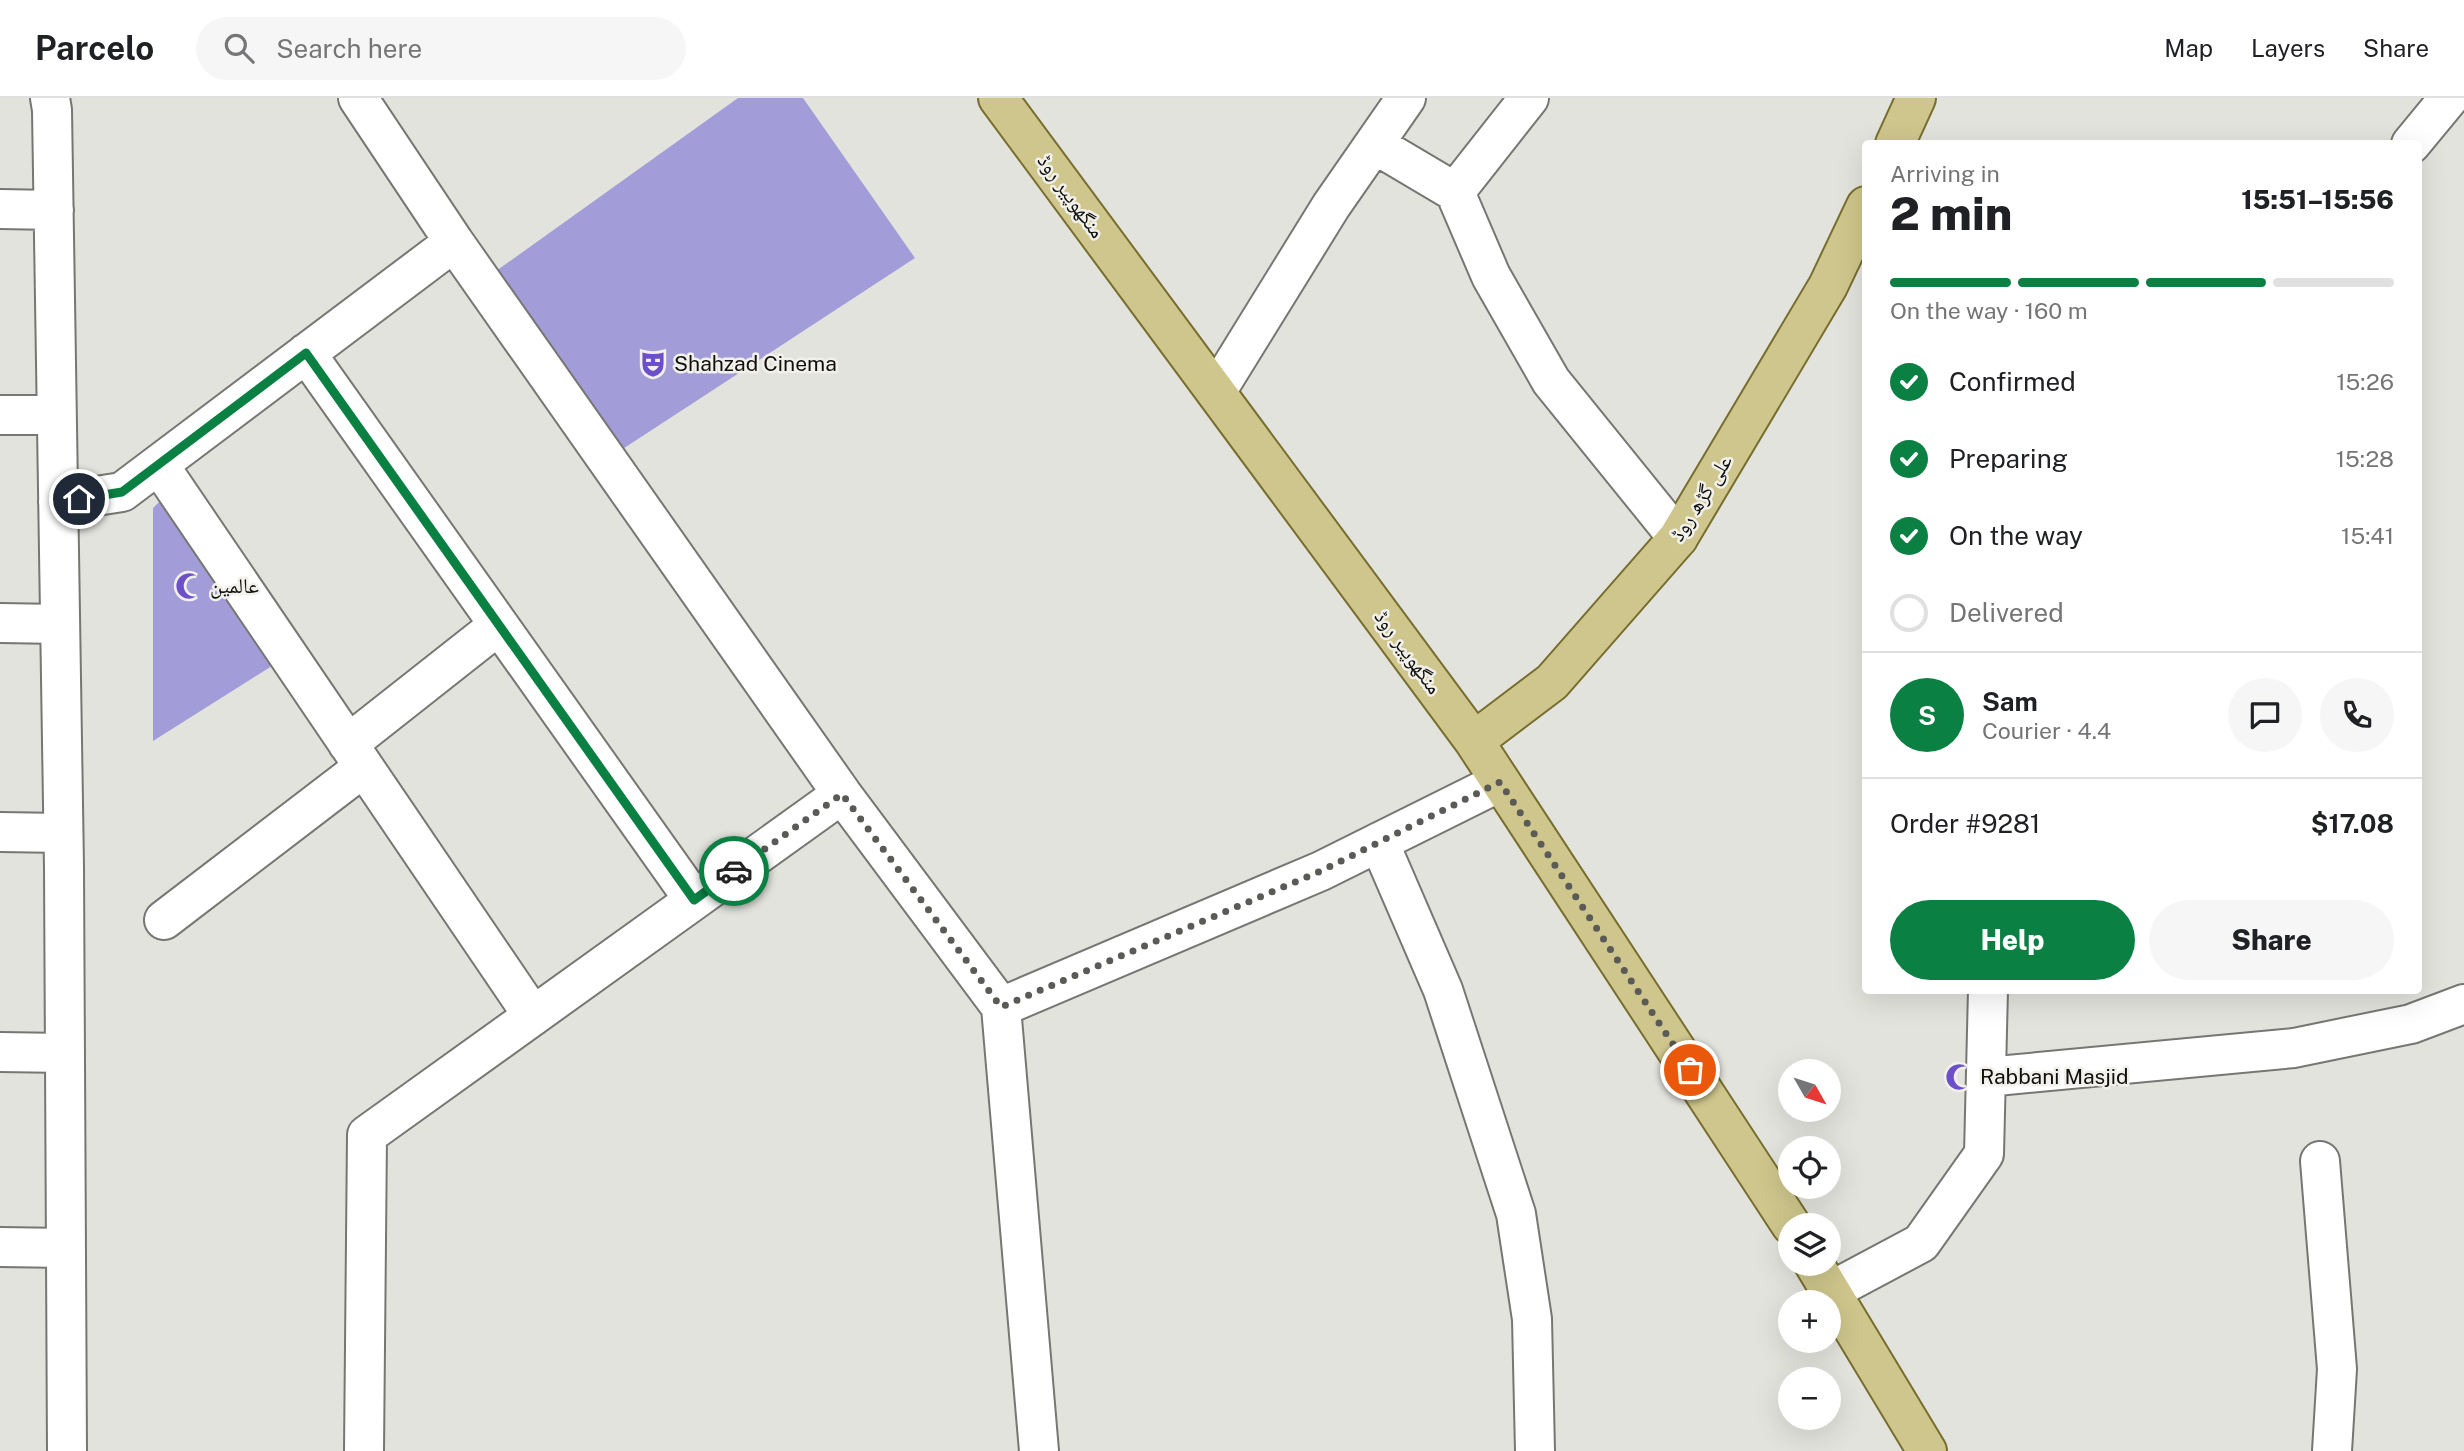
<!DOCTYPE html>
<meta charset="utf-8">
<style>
body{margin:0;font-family:"Public Sans","Noto Naskh Arabic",sans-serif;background:#f6f6f6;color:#202124;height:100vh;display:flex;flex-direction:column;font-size:26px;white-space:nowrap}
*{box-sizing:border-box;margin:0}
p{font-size:23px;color:#757577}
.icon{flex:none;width:38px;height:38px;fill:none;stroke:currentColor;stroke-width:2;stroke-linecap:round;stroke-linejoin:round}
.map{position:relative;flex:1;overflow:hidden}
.side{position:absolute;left:1862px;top:42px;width:560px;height:854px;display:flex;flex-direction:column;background:#fff;border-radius:7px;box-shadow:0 7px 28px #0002}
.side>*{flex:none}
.needle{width:46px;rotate:129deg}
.tools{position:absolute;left:1778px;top:961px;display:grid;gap:14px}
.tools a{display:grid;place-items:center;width:63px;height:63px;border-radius:50%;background:#fff;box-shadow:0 7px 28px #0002;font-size:35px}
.pin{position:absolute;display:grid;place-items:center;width:60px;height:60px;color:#fff;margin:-30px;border:4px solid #fff;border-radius:50%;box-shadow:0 2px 7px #0007}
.courier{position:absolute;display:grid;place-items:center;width:70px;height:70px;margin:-35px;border:5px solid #0b8043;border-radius:50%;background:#fff;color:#222;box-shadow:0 2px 9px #0007}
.head em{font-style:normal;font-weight:800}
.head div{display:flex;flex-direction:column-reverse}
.head{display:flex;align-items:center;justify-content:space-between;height:119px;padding:0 28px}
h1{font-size:46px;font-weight:800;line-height:52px}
.bar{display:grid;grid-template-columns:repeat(4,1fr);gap:10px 7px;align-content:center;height:84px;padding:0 28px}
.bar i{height:9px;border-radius:5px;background:#e0e0e0}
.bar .active{background:#0b8043}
.bar p{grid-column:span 4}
.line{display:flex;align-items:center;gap:18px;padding:0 28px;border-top:2px solid #e0e0e0}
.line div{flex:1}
.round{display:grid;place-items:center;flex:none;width:74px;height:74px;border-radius:37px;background:#f6f6f6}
ol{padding:0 28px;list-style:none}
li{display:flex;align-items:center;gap:21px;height:77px}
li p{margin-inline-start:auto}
li .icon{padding:7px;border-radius:50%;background:#0b8043;color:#fff;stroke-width:4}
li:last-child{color:#757577}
li i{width:38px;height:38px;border:4px solid #e0e0e0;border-radius:50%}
.action{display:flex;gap:14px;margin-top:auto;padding:14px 28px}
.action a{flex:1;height:80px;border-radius:42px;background:#0b8043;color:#fff;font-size:28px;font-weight:800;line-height:80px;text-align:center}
.action a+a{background:#f6f6f6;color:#202124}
header{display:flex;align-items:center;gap:42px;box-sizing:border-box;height:98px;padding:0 35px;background:#fff;border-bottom:2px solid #e0e0e0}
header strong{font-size:33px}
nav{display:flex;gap:38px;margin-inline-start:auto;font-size:24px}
.search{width:490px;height:63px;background:#f6f6f6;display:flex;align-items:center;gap:18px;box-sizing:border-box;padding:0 24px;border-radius:38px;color:#757577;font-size:26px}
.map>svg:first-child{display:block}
.building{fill:#a29cd8}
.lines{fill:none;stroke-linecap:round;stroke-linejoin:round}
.minor-casing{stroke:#777672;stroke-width:42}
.major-casing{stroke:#776e2e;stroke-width:42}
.minor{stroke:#fff;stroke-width:38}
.major{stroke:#cec68c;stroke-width:38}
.done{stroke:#5a5a57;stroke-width:7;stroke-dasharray:0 12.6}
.route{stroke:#0b8043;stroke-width:9}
.labels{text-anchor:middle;stroke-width:5;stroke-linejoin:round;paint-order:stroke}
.street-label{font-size:21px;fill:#10100e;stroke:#f1f0eb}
.poi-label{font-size:21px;fill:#10100e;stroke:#f1f0eb;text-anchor:start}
</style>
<header>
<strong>Parcelo</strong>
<div class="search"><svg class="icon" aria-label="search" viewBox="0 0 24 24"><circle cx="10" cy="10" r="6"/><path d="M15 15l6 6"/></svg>Search here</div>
<nav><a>Map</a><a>Layers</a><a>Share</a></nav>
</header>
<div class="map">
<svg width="2464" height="1353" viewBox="0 0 2464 1353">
<rect width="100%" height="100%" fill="#e3e3de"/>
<path class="building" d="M 738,0 L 803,0 L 915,160 L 615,356 L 492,176 Z
M 167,396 L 275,566 L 153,643 L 153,410 Z"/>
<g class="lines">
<defs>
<path id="minor" d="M 50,0 L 52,12 L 64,769 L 67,1353
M 358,0 L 454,144 L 842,696 L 1001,909 L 1039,1353
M 1529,0 L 1455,94 L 1491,178 L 1551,283 L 1678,440
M 1374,46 L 1455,94
M 2411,46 L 2449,0
M 0,111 L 54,112
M 306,255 L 694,802
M 1216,294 L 1331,108 L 1406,0
M 0,317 L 56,317
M 159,367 L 533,918
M 58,404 L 122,394 L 454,144
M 0,525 L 60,526
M 348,646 L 499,527
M 0,734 L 63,735
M 1379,744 L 1443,892 L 1516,1116 L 1532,1221 L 1535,1353
M 164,822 L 364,669
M 1001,909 L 1321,773 L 1500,684
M 0,954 L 65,955
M 1986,979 L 2294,950 L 2411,926 L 2464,906
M 2320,1063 L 2337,1271 L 2332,1353
M 0,1149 L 66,1150
M 1831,1193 L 1921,1145 L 1984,1056 L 1988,892
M 364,1353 L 367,1037 L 842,696"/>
<path id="major" d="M 998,0 L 1474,643 L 1791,1127
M 1895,46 L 1916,0
M 1474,643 L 1552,584 L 1678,440 L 1828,188 L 1866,108
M 1814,1166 L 1927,1353"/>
</defs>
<use href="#minor" class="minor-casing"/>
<use href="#major" class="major-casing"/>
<use href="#minor" class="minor"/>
<use href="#major" class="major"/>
</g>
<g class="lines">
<path class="done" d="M 734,773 L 842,696 L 1001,909 L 1321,773 L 1500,684 L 1690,972"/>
<path class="route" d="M 79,401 L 122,394 L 306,255 L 694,802 L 734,773"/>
</g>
<defs>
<symbol id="theatre-bare" viewBox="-9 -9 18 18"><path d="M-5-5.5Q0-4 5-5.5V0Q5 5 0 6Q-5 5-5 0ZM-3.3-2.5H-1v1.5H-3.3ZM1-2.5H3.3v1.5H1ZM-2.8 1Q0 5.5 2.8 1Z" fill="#6c50ca" stroke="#f1f0eb" stroke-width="2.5" paint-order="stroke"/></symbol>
<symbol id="mosque-bare" viewBox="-9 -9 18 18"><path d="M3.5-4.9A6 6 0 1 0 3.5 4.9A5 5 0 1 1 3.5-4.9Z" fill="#6c50ca" stroke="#f1f0eb" stroke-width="2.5" paint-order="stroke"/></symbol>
</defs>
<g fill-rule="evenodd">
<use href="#theatre-bare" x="634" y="247" width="38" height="38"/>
<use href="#mosque-bare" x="170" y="469" width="38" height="38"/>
<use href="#mosque-bare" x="1940" y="960" width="38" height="38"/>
</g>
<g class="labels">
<g class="street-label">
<text transform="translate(1071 98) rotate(54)" y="7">منگھوپیر روڈ</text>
<text transform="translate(1701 400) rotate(-58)" y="7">علی گڑھ روڈ</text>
<text transform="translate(1408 554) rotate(54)" y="7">منگھوپیر روڈ</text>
</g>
<g class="poi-label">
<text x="674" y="273">Shahzad Cinema</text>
<text x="210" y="495">عالمین</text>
<text x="1980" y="986">Rabbani Masjid</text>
</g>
</g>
</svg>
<div class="tools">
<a><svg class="needle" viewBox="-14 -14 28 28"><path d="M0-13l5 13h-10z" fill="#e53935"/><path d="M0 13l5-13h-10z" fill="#757577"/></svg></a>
<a><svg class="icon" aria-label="locate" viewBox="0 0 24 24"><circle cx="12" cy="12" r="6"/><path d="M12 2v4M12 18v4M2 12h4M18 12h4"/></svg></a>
<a><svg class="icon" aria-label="layers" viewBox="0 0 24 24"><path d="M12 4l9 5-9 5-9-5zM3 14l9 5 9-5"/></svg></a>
<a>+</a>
<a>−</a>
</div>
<div class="pin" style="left:1690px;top:972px;background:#ea580c"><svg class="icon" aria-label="bag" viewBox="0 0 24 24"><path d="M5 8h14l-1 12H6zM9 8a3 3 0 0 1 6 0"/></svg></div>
<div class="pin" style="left:79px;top:401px;background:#1f2937"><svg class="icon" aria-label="home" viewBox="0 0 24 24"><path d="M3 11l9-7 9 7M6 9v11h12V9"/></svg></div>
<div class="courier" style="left:734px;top:773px"><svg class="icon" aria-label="car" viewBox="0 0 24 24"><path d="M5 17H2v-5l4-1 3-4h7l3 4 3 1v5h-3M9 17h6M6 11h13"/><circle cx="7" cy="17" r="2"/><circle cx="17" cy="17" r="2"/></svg></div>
<section class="side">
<div class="head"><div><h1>2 min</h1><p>Arriving in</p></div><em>15:51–15:56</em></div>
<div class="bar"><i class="active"></i><i class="active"></i><i class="active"></i><i></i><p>On the way · 160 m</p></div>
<ol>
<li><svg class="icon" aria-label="check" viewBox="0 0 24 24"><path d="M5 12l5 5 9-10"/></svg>Confirmed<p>15:26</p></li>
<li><svg class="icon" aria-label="check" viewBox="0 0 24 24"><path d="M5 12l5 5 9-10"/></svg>Preparing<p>15:28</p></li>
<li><svg class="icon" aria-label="check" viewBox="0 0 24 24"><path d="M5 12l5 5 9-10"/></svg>On the way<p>15:41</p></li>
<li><i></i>Delivered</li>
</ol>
<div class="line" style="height:126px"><b class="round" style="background:#0b8043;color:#fff">S</b><div><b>Sam</b><p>Courier · 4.4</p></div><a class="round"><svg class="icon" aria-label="chat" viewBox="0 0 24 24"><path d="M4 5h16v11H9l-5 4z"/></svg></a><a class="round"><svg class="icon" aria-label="phone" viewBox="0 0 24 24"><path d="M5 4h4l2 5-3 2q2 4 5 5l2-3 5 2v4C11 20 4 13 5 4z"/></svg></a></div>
<div class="line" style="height:91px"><div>Order #9281</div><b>$17.08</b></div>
<div class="action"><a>Help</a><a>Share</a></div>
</section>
</div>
